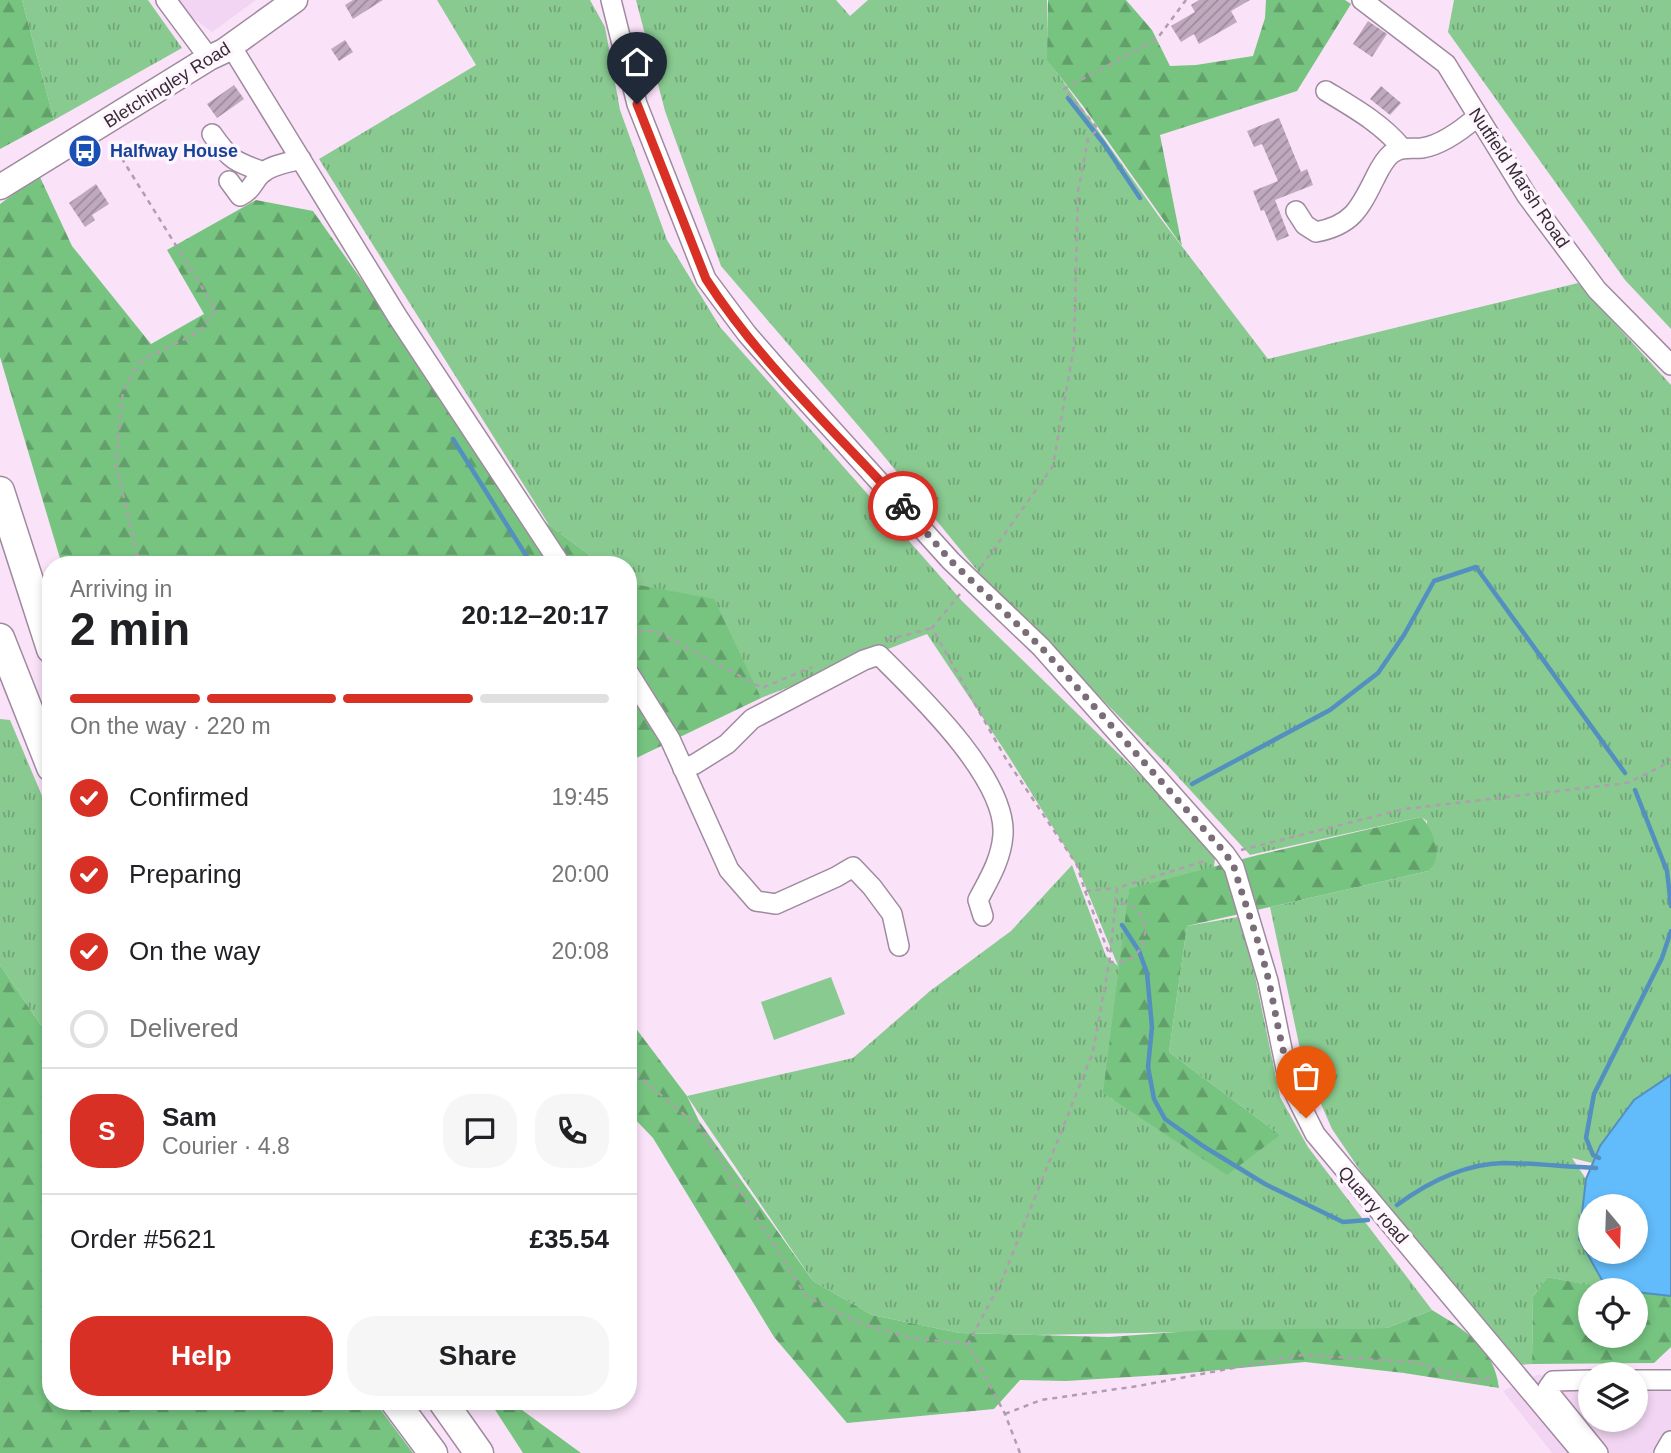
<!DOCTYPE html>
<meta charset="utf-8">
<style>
body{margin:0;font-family:Helvetica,sans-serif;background:#f6f6f6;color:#202124;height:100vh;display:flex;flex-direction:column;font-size:26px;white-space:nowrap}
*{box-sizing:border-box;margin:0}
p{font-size:23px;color:#757577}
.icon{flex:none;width:38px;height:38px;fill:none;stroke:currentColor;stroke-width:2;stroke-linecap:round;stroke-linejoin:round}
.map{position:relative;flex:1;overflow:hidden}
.sheet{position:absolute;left:42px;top:556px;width:595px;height:854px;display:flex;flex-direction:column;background:#fff;border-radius:28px;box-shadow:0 4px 10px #0003}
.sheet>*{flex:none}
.needle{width:46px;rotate:161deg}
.buttons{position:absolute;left:1578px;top:1194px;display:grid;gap:14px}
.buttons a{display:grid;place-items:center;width:70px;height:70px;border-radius:50%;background:#fff;box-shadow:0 4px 10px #0003;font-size:35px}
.pin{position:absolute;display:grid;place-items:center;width:60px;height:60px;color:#fff;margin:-72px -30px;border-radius:50% 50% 50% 0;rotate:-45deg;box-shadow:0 0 7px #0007}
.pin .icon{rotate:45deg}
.courier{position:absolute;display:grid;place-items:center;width:70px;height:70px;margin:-35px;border:5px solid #d93025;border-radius:50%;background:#fff;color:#222;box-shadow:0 2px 9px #0007}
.head em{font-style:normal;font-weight:700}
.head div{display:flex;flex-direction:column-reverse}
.head{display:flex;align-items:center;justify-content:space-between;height:119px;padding:0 28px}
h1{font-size:46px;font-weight:700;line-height:52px}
.bar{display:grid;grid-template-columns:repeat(4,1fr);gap:10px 7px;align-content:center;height:84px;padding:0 28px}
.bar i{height:9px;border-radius:5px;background:#e0e0e0}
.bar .on{background:#d93025}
.bar p{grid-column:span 4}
.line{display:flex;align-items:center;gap:18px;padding:0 28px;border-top:2px solid #e0e0e0}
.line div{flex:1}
.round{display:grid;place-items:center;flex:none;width:74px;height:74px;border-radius:28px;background:#f6f6f6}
ol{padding:0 28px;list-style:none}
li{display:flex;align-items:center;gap:21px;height:77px}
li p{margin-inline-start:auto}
li .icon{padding:7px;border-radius:50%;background:#d93025;color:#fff;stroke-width:4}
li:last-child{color:#757577}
li i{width:38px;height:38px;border:4px solid #e0e0e0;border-radius:50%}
.button{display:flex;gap:14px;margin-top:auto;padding:14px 28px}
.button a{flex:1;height:80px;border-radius:28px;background:#d93025;color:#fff;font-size:28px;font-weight:700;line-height:80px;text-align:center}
.button a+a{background:#f6f6f6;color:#202124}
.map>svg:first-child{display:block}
.built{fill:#f2d5f2}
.grass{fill:url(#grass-tufts)}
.forest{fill:url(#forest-firs)}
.garden{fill:#89ca91}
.water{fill:#62bbfa;stroke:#5490bf;stroke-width:2;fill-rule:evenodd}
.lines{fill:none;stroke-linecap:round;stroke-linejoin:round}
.stream{stroke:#5490bf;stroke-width:4.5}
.building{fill:url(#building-hatch)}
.minor-casing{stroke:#9f8a9f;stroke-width:22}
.major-casing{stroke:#9f8a9f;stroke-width:27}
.highway-casing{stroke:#9f8a9f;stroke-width:31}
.path{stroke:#b09daf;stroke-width:2.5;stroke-dasharray:5 5;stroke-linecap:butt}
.minor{stroke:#fff;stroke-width:19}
.major{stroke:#fff;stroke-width:24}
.highway{stroke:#fff;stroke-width:28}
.done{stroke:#7a6c79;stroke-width:7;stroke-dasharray:0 12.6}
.route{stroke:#d93025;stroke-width:9}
.labels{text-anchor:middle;stroke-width:7;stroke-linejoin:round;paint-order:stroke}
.street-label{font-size:18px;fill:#352c34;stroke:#fef5fe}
.transit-label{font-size:18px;font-weight:bold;fill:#164399;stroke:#fef5fe;text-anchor:start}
</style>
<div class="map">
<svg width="1671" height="1453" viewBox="0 0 1671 1453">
<defs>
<pattern id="grass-tufts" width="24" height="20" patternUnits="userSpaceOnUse" patternTransform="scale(1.75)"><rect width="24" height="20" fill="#89ca91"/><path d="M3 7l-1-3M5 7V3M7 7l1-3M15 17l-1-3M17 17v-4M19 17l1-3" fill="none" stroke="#71a477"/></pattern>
<pattern id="forest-firs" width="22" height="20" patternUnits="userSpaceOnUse" patternTransform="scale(1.75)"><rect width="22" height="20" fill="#76c480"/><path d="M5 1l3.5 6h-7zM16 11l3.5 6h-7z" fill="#629f6a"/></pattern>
<pattern id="building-hatch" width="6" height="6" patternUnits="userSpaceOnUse" patternTransform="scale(1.75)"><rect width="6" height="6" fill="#bfa9be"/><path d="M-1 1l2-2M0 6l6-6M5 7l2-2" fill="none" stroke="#9c8a9b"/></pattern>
</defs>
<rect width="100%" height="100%" fill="#fae2f9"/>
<path class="built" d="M 174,0 L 256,0 L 212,32 L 182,10 Z
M 1537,1375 L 1591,1377 L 1591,1419 L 1636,1419 L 1636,1379 L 1671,1381 L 1671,1453 L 1552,1453 L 1503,1391 Z"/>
<path class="grass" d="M 22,0 L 148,0 L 182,48 L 54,120 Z
M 437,0 L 590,0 L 605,27 L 620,110 L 667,240 L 720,327 L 962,601 L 1169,803 L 1215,858 L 1214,867 L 1129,890 L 1111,1099 L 1280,1135 L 1169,1052 L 1187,926 L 1238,917 L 1254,971 L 1280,1097 L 1308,1147 L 1432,1310 L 1387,1328 L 1036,1335 L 960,1333 L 872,1315 L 813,1281 L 687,1096 L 853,1058 L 930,991 L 1011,931 L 1072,865 L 1106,956 L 1118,966 L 1077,866 L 1009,757 L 927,634 L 761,698 L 628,584 L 628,565 L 603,565 L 549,525 L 319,159 L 476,65 Z
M 636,0 L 836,0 L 850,16 L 868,0 L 1047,0 L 1048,60 L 1158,215 L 1268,359 L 1578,283 L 1671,385 L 1671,1075 L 1634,1100 L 1600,1146 L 1592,1163 L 1572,1158 L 1586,1179 L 1579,1239 L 1607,1289 L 1547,1277 L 1533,1297 L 1532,1364 L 1518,1365 L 1372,1188 L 1332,1129 L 1303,1063 L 1270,907 L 1428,871 L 1427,821 L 1421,817 L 1250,855 L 1168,766 L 990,586 L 874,444 L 721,266 L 665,111 Z
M 1454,0 L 1671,0 L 1671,329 L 1625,280 L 1448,32 Z
M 0,719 L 10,720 L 51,817 L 51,1040 L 0,965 Z"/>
<path class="forest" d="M 0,0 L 22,0 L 54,120 L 0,149 Z
M 1048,0 L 1126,0 L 1152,30 L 1170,66 L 1196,65 L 1253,56 L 1265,18 L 1266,0 L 1345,0 L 1351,4 L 1297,91 L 1160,135 L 1182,246 L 1083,106 L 1047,60 Z
M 39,175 L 72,246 L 151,344 L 204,314 L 167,250 L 256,200 L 313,211 L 512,493 L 549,525 L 603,565 L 62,565 L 0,357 L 0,204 Z
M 628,583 L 714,599 L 761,698 L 628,762 Z
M 1421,817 C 1430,824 1440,849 1435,861 C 1435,864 1430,869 1428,871 L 1187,926 L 1169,1052 L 1280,1135 L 1227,1175 L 1103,1093 L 1129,889 L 1258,855 Z
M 0,965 L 51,1040 L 51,1402 L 375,1402 L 413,1453 L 0,1453 Z
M 628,1018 L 687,1096 L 699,1121 L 813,1281 L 872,1315 L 960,1333 L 1109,1337 L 1205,1330 L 1387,1328 L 1432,1310 C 1465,1330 1494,1347 1499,1388 L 1404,1373 L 1305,1362 L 1177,1374 L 1066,1381 L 1020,1380 L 994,1409 L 847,1423 L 774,1337 L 653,1138 L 628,1112 Z
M 1547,1277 L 1615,1290 L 1591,1290 L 1591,1335 L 1636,1335 L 1636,1292 L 1671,1296 L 1671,1347 L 1654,1363 L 1532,1364 L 1533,1297 Z
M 490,1402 L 511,1402 L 581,1453 L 523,1453 Z"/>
<path class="garden" d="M 831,977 L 845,1014 L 774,1040 L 761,1002 Z"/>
<path class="water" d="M 1671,1075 L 1671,1296 L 1636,1292 L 1636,1290 L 1607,1289 L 1579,1239 L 1586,1179 L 1600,1146 L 1634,1100 ZM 1591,1206 L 1636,1206 L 1636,1251 L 1591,1251 Z"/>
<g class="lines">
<path class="stream" d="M 1068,98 L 1104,144 L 1140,198
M 453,439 L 532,565
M 1192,784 L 1330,710 L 1378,673 L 1404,635 L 1434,581 L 1476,567 L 1625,773
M 1635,790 L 1667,871 L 1671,906
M 1122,925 L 1139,951 L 1147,973 L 1152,1027 L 1148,1067 L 1154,1099 L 1165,1119 L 1203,1146 L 1265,1184 L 1343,1222 L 1368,1220
M 1599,1158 L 1593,1155 L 1586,1138 L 1594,1094 L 1662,958 L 1671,931
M 1397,1205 C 1427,1183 1465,1164 1503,1163 C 1534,1163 1565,1167 1596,1168"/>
</g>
<path class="building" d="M 353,0 L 383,0 L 353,19 L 345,5 Z
M 1199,0 L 1250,0 L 1231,11 L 1237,22 L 1199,44 L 1194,34 L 1181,42 L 1171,26 L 1195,12 L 1191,5 Z
M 1368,21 L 1387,34 L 1372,57 L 1353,44 Z
M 345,40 L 353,52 L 339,61 L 331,49 Z
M 234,85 L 244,99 L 217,118 L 207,104 Z
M 1381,86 L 1401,103 L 1390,115 L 1370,99 Z
M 1279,118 L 1301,172 L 1307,169 L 1313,185 L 1275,200 L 1289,236 L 1277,241 L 1264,210 L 1261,211 L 1253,191 L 1278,181 L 1262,144 L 1254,147 L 1247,131 Z
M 96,184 L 109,204 L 92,215 L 95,220 L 85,227 L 69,203 Z"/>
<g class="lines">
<defs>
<path id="minor" d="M 166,0 L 209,58
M 611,0 L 637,104 L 706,279 L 747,334 L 789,382 L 951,561 L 1041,647 L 1225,854 L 1234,867 L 1268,981 L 1286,1069 L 1294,1092 L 1315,1134 L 1582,1453
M 1362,0 L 1446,64 L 1527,196 L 1597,290 L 1671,365
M 231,46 L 397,316 L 561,565
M 1326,91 C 1354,108 1381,123 1402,148
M 212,134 C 230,160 235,162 264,172
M 229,181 L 240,196 C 250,191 252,185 259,176 C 269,165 287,163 301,159
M 1296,211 L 1305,225 L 1316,232 C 1353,225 1360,208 1376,176 C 1380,168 1384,160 1391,154 C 1401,146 1410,149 1422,148 C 1442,145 1463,129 1478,116
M 628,672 L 670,739 L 729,870 L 756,901 L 776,904 L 836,877 L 853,867 L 872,887 L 892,914 L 899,946
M 683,769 L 695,764 L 727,744 L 752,719 L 864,660 L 879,655 C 917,693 1007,778 1003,835 C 1001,860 989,879 978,900 L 983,916
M 1591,1380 L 1553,1381 L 1548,1388 L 1551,1395 L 1598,1453
M 1636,1380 L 1671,1380
M 1664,1453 L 1671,1441"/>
<path id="major" d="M 0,187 L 209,58 L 224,51 L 295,0"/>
<path id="highway" d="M 0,491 L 51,649
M 0,638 L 51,767
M 395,1402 L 433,1453
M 443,1402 L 479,1453"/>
</defs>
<use href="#minor" class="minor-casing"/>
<use href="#major" class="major-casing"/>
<use href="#highway" class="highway-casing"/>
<path class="path" d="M 111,141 L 216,310 L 199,332 L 142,360 L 123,390 L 116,465 L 140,565
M 981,567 L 1053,466 L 1074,346 L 1078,191 L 1088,139 L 1098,129 L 1064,89 L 1157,39 L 1186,0
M 960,594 L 932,628 L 1006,759 L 1077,865 L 1085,891 L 1117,888
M 628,631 L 656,631 L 762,688 L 812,667
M 887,640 L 932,628
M 1241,850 L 1404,809 L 1627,783 L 1662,766 L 1671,759
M 1085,891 L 1110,956
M 1109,962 C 1114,962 1121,962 1126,961 C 1148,952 1152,919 1132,906 C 1128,904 1120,903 1116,901
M 628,1067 L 701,1129 L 806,1296 L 857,1322 L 911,1338 L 968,1344
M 1601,1367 L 1622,1368
M 1005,1414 L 1041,1400 L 1138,1386 L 1302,1355 L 1414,1362 L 1474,1381 L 1495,1377
M 1020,1453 L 1005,1414 L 968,1344 L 1002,1280 L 1093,1052 L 1110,957 L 1117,888 L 1208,860"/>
<use href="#minor" class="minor"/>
<use href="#major" class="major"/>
<use href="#highway" class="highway"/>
</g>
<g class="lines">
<path class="done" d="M 903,506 L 951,561 L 1041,647 L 1226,854 L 1234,867 C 1245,905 1260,943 1269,982 C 1279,1029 1285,1074 1306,1118"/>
<path class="route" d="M 637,104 L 706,279 C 760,363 836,432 903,506"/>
</g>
<defs>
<symbol id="bus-disc" viewBox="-11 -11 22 22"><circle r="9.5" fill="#1a4fb4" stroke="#fef5fe"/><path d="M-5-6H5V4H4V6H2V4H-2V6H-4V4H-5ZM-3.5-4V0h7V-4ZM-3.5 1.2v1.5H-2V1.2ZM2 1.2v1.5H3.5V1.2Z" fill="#fff"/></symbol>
</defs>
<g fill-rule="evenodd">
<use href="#bus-disc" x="66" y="132" width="38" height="38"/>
</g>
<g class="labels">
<g class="street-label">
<text transform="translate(167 85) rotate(-32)" y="6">Bletchingley Road</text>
<text transform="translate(1519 178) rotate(56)" y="6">Nutfield Marsh Road</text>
<text transform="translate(1373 1205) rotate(49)" y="6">Quarry road</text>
</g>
<g class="transit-label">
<text x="110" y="157">Halfway House</text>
</g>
</g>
</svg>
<div class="buttons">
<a><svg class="needle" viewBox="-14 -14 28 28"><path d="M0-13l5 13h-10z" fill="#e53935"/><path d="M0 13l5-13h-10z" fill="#757577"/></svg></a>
<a><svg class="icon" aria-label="locate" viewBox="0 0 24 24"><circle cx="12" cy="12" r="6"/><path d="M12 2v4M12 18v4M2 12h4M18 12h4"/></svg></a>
<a><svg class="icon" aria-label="layers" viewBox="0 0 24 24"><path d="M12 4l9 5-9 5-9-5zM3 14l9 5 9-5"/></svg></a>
</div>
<div class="pin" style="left:1306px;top:1118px;background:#ea580c"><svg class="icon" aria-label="bag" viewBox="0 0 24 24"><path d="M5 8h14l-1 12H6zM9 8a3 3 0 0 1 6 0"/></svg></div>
<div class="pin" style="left:637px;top:104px;background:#1f2937"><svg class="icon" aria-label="home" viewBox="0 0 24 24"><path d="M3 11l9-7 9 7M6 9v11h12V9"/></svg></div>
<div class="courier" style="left:903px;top:506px"><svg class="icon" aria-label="bike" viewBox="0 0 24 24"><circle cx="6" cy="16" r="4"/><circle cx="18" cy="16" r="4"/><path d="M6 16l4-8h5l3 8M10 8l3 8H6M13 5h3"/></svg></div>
<section class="sheet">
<div class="head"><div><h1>2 min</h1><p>Arriving in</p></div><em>20:12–20:17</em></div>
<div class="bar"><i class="on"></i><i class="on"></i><i class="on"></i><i></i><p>On the way · 220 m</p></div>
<ol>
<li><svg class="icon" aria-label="check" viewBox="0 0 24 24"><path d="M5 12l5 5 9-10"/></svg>Confirmed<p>19:45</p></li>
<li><svg class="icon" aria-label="check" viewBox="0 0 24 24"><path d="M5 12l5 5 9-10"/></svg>Preparing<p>20:00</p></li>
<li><svg class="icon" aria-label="check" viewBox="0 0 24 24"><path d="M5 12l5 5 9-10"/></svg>On the way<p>20:08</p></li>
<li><i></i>Delivered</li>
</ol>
<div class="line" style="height:126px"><b class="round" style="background:#d93025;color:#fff">S</b><div><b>Sam</b><p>Courier · 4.8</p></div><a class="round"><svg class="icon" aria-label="chat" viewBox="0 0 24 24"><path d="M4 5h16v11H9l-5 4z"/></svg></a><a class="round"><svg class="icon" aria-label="phone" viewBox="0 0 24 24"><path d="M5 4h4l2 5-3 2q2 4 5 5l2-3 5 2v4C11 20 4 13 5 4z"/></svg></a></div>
<div class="line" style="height:91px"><div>Order #5621</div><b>£35.54</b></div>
<div class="button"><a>Help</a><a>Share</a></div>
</section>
</div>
